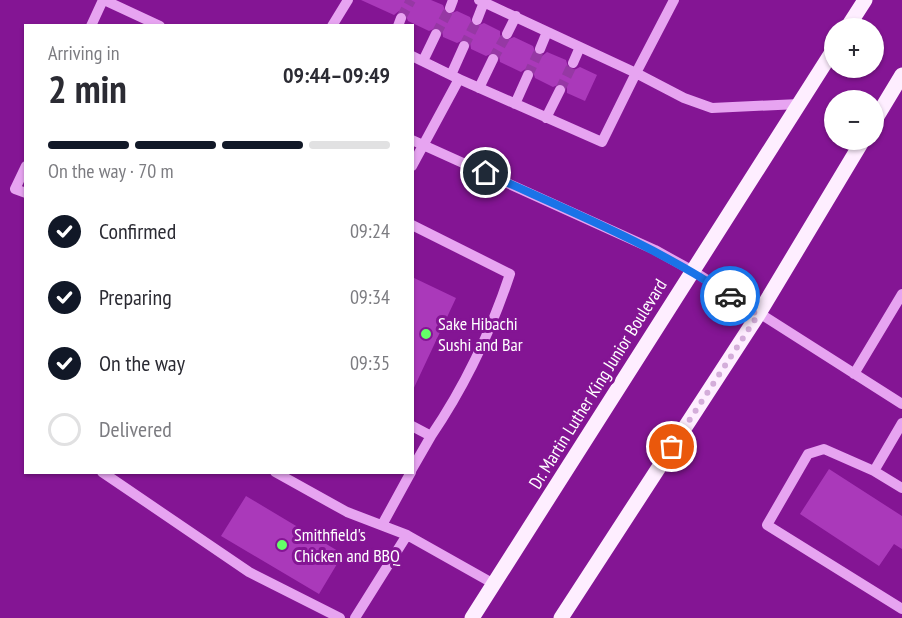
<!DOCTYPE html>
<meta charset="utf-8">
<style>
body{margin:0;font-family:"PT Sans Narrow",sans-serif;background:#f7f7f7;color:#2b2b33;height:100vh;display:flex;flex-direction:column;font-size:22px;white-space:nowrap}
*{box-sizing:border-box;margin:0}
p{font-size:20px;color:#7c7c81}
.icon{flex:none;width:33px;height:33px;fill:none;stroke:currentColor;stroke-width:2;stroke-linecap:round;stroke-linejoin:round}
.map{position:relative;flex:1;overflow:hidden}
.drawer{position:absolute;left:24px;top:24px;width:390px;height:450px;display:flex;flex-direction:column;background:#fff;border-radius:0px;box-shadow:0 2px 4px #0004}
.drawer>*{flex:none}
.buttons{position:absolute;left:824px;top:18px;display:grid;gap:12px}
.buttons a{display:grid;place-items:center;width:60px;height:60px;border-radius:50%;background:#fff;box-shadow:0 2px 4px #0004;font-size:30px}
.pin{position:absolute;display:grid;place-items:center;width:51px;height:51px;color:#fff;margin:-26px;border:3px solid #fff;border-radius:50%;box-shadow:0 2px 6px #0007}
.courier{position:absolute;display:grid;place-items:center;width:60px;height:60px;margin:-30px;border:4px solid #1a73e8;border-radius:50%;background:#fff;color:#222;box-shadow:0 2px 8px #0007}
.headline em{font-style:normal;font-weight:700}
.headline div{display:flex;flex-direction:column-reverse}
.headline{display:flex;align-items:center;justify-content:space-between;height:102px;padding:0 24px}
h1{font-size:39px;font-weight:700;line-height:45px}
.bar{display:grid;grid-template-columns:repeat(4,1fr);gap:9px 6px;align-content:center;height:72px;padding:0 24px}
.bar i{height:8px;border-radius:4px;background:#e1e1e2}
.bar .selected{background:#111827}
.bar p{grid-column:span 4}
ol{padding:0 24px;list-style:none}
li{display:flex;align-items:center;gap:18px;height:66px}
li p{margin-inline-start:auto}
li .icon{padding:6px;border-radius:50%;background:#111827;color:#fff;stroke-width:4}
li:last-child{color:#7c7c81}
li i{width:33px;height:33px;border:3px solid #e1e1e2;border-radius:50%}
.map>svg:first-child{display:block}
.building{fill:#aa39ba}
.lines{fill:none;stroke-linecap:round;stroke-linejoin:round}
.minor-tunnel{stroke:#9638a4;stroke-width:10;stroke-dasharray:10 5;stroke-linecap:butt}
.minor{stroke:#e7a4f1;stroke-width:10}
.major{stroke:#feeeff;stroke-width:15}
.done{stroke:#d4adda;stroke-width:6;stroke-dasharray:0 10.8}
.route{stroke:#1a73e8;stroke-width:8}
.poi-dot{fill:#64ff68;stroke:#841594;stroke-width:2}
.labels{text-anchor:middle;stroke-width:6;stroke-linejoin:round;paint-order:stroke}
.poi-label{font-size:18px;fill:#fff;stroke:#841594;text-anchor:start}
.street-label{font-size:18px;fill:#fff;stroke:#841594}
</style>
<div class="map">
<svg width="902" height="618" viewBox="0 0 902 618">
<rect width="100%" height="100%" fill="#841594"/>
<path class="building" d="M 361,0 L 431,0 L 443,5 L 447,15 L 457,11 L 470,17 L 474,27 L 484,23 L 500,31 L 500,38 L 504,41 L 514,37 L 533,46 L 537,56 L 542,56 L 547,52 L 566,60 L 569,70 L 574,70 L 580,67 L 597,75 L 585,101 L 567,93 L 567,86 L 563,83 L 553,87 L 535,78 L 532,68 L 527,68 L 521,72 L 500,62 L 499,55 L 496,52 L 486,56 L 471,49 L 470,42 L 466,39 L 457,43 L 443,37 L 442,30 L 439,27 L 429,31 L 408,21 L 404,11 L 399,11 L 394,15 Z
M 412,277 L 456,298 L 412,392 Z
M 829,469 L 902,516 L 902,549 L 894,544 L 879,566 L 800,514 Z
M 246,496 L 343,554 L 319,594 L 221,536 Z"/>
<g class="lines">
<path class="minor-tunnel" d="M 401,18 L 411,0
M 436,34 L 450,8
M 464,46 L 477,20
M 493,59 L 507,34
M 528,75 L 540,49
M 560,90 L 573,63"/>
<path class="minor" d="M 104,0 L 160,26
M 479,0 L 636,73 L 674,0
M 450,8 L 453,0
M 477,20 L 484,2
M 91,26 L 103,0
M 332,26 L 348,0
M 398,26 L 401,18
M 507,34 L 516,16
M 540,49 L 547,32
M 412,56 L 459,79 L 412,166
M 423,61 L 436,34
M 573,63 L 580,47
M 451,75 L 464,46
M 459,79 L 602,142 L 636,73 L 684,98 L 712,108 L 799,104
M 479,88 L 493,59
M 515,104 L 528,75
M 546,118 L 560,90
M 412,140 L 655,250 L 693,271 L 902,404
M 26,166 L 15,189 L 26,193
M 412,225 L 510,274 C 491,331 465,386 431,436 L 412,426
M 854,374 L 902,294
M 412,469 L 431,436
M 874,471 L 902,423
M 102,472 L 249,572 L 340,618
M 275,472 L 347,512 L 407,535
M 902,488 L 874,471 L 824,449 L 808,454 L 767,525 L 902,609
M 382,525 L 411,472
M 355,618 L 407,535 L 494,584"/>
<path class="major" d="M 847,28 L 865,0
M 873,123 L 902,75
M 472,618 L 834,49
M 561,618 L 758,315 L 863,140"/>
</g>
<g class="lines">
<path class="done" d="M 672,447 L 758,315 L 730,296"/>
<path class="route" d="M 486,173 C 569,211 654,245 730,296"/>
</g>
<g class="poi-dot">
<circle cx="426" cy="334" r="6"/>
<circle cx="282" cy="545" r="6"/>
</g>
<g class="labels">
<g class="poi-label">
<text x="438" y="330">Sake Hibachi<tspan x="438" dy="21">Sushi and Bar</tspan></text>
<text x="294" y="541">Smithfield's<tspan x="294" dy="21">Chicken and BBQ</tspan></text>
</g>
<g class="street-label">
<text transform="translate(598 384) rotate(-58)" y="6">Dr. Martin Luther King Junior Boulevard</text>
</g>
</g>
</svg>
<div class="buttons">
<a>+</a>
<a>−</a>
</div>
<div class="pin" style="left:672px;top:447px;background:#ea580c"><svg class="icon" aria-label="bag" viewBox="0 0 24 24"><path d="M5 8h14l-1 12H6zM9 8a3 3 0 0 1 6 0"/></svg></div>
<div class="pin" style="left:486px;top:173px;background:#1f2937"><svg class="icon" aria-label="home" viewBox="0 0 24 24"><path d="M3 11l9-7 9 7M6 9v11h12V9"/></svg></div>
<div class="courier" style="left:730px;top:296px"><svg class="icon" aria-label="car" viewBox="0 0 24 24"><path d="M5 17H2v-5l4-1 3-4h7l3 4 3 1v5h-3M9 17h6M6 11h13"/><circle cx="7" cy="17" r="2"/><circle cx="17" cy="17" r="2"/></svg></div>
<section class="drawer">
<div class="headline"><div><h1>2 min</h1><p>Arriving in</p></div><em>09:44–09:49</em></div>
<div class="bar"><i class="selected"></i><i class="selected"></i><i class="selected"></i><i></i><p>On the way · 70 m</p></div>
<ol>
<li><svg class="icon" aria-label="check" viewBox="0 0 24 24"><path d="M5 12l5 5 9-10"/></svg>Confirmed<p>09:24</p></li>
<li><svg class="icon" aria-label="check" viewBox="0 0 24 24"><path d="M5 12l5 5 9-10"/></svg>Preparing<p>09:34</p></li>
<li><svg class="icon" aria-label="check" viewBox="0 0 24 24"><path d="M5 12l5 5 9-10"/></svg>On the way<p>09:35</p></li>
<li><i></i>Delivered</li>
</ol>
</section>
</div>
